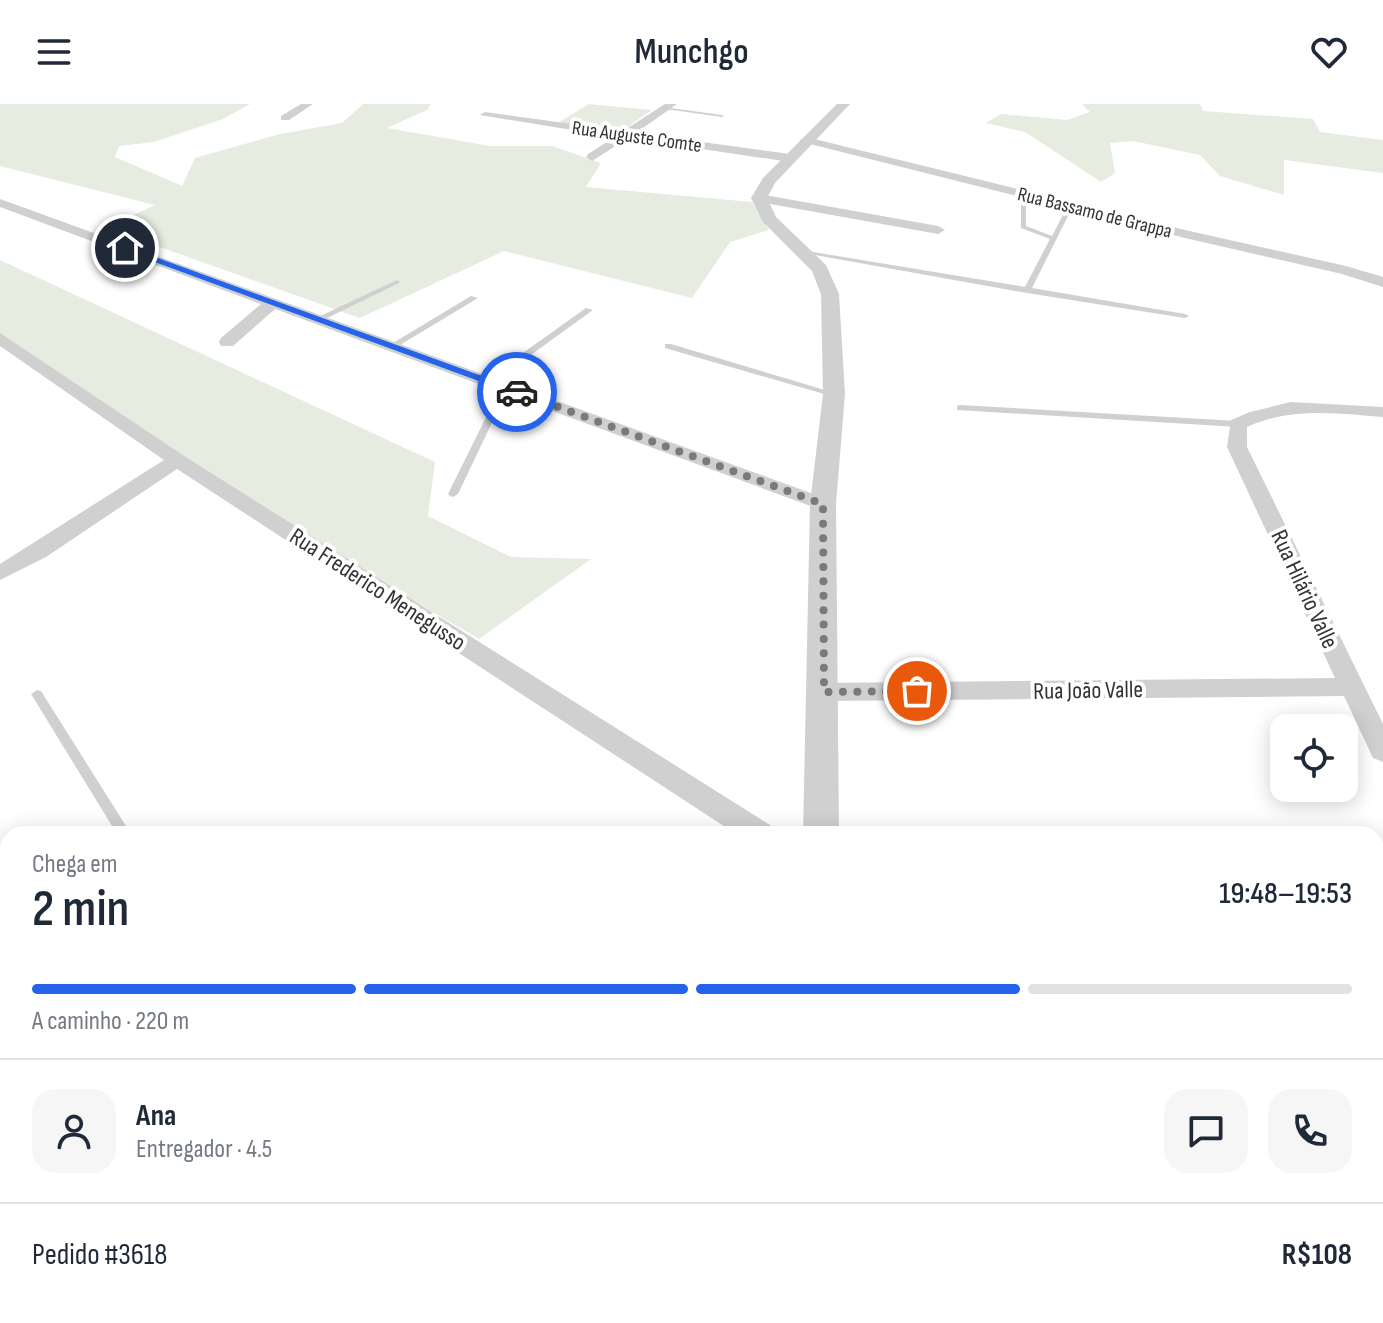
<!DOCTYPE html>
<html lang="pt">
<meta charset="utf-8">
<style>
body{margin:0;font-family:"Sofia Sans Condensed",sans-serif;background:#f6f6f7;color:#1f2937;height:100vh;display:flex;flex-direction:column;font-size:30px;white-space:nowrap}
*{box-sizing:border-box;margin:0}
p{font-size:26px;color:#747a83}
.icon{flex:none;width:44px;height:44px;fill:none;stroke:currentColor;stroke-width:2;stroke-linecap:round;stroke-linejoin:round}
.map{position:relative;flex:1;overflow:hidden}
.panel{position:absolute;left:0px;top:722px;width:1384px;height:498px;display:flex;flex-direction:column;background:#fff;border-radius:24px 24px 0 0;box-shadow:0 4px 20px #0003}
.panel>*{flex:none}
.buttons{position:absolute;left:1270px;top:610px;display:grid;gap:16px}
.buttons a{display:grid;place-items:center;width:88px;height:88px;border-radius:16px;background:#fff;box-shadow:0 4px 20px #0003;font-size:40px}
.pin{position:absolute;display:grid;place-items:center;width:68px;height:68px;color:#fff;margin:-34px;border:4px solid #fff;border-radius:50%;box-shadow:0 2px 8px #0007}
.courier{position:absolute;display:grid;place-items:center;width:80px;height:80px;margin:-40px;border:6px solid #2563eb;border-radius:50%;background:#fff;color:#222;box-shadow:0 2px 10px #0007}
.head em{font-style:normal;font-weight:600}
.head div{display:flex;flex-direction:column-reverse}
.head{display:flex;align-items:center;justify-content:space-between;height:136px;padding:0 32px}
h1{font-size:52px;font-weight:600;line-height:60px}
.bar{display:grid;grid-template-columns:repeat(4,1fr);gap:12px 8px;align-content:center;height:96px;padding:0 32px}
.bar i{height:10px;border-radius:6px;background:#e0e1e3}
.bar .on{background:#2563eb}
.bar p{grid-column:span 4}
.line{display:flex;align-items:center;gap:20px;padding:0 32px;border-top:2px solid #e0e1e3}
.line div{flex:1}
.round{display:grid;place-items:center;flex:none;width:84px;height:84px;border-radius:24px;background:#f6f6f7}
header{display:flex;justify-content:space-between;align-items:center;height:104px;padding:0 32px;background:#fff;font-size:36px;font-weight:600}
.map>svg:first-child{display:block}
.green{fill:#e6ecdf}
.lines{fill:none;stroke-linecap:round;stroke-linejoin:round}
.service{fill:#d0d0d0;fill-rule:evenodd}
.minor{fill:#d0d0d0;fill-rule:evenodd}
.tertiary{fill:#d0d0d0;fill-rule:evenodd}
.route{fill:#2563eb}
.done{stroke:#7a7a7a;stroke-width:8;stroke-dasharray:0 14.4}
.labels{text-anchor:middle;stroke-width:8;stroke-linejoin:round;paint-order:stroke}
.far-street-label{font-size:20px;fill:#333;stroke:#fff}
.street-label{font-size:24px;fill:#333;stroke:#fff}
</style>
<header><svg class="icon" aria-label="menu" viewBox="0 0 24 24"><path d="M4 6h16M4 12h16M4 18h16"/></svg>Munchgo<svg class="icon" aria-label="heart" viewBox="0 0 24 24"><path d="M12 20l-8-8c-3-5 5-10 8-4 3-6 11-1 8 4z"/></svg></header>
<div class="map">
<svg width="1383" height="1219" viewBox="0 0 1383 1219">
<rect width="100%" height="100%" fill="#fff"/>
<path class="green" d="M 0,0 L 250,0 L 223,15 L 154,38 L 119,42 L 115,53 L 182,82 L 195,54 L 280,30 L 342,19 L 363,0 L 431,0 L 427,6 L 387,24 L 490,42 L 552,42 L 601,59 L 586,83 L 752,98 L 769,126 L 730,138 L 692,194 L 504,147 L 360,214 L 106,124 L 155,101 L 0,62 Z
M 589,0 L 652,6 L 620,28 L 558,19 Z
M 1082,0 L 1200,0 L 1203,7 L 1313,15 L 1320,28 L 1383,36 L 1383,69 L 1284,56 L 1284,91 L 1220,72 L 1200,51 L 1133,37 L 1110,39 L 1115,69 L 1101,78 L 1025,28 L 986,19 L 1001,10 L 1067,16 L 1090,8 Z
M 0,156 L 435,358 L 428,412 L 511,453 L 591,455 L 479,535 L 320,442 L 0,232 Z"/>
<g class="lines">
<path class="service" d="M 663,3 L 722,11 L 724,12 L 722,13 L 665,5 Z
M 1021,101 L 1026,102 L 1026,122 L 1052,132 L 1068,101 L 1073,102 L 1032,184 L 1185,210 L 1189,212 L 1185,214 L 1027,189 L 804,149 L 807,147 L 1025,183 L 1050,135 L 1021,124 Z
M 397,176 L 400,178 L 399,179 L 321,217 L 314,215 Z
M 471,192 L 478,194 L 395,244 L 388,242 Z
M 586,204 L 593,206 L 492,279 L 486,279 L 486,275 Z
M 665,240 L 671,240 L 838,290 L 831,292 L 665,244 Z
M 502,281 L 509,283 L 458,390 L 453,393 L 450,392 L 448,390 Z
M 960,301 L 1238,317 L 1242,320 L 1238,323 L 957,306 L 957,302 Z
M 37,586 L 41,587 L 131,730 L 117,730 L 31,590 Z"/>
<path class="minor" d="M 301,0 L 313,0 L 289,16 L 281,16 L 281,12 Z
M 665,0 L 677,0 L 636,29 L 790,50 L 796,54 L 790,58 L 628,34 L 592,57 L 586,53 L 588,50 L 615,33 L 480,11 L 485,8 L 623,27 Z
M 806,33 L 1185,126 L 1346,162 L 1383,173 L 1383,183 L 1342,170 L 1185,134 L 802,38 L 800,36 Z
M 759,90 L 938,122 L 945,126 L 938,130 L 754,97 L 754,91 Z
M 0,95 L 830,396 L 833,400 L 823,406 L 816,404 L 275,205 L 233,242 L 221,242 L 219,238 L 221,234 L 261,200 L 0,103 Z
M 0,229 L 184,352 L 770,721 L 775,730 L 736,730 L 177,365 L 46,453 L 0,476 L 0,460 L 164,356 L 0,242 Z
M 1291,298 L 1383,303 L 1383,313 C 1336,309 1291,303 1247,323 L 1247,343 L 1383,620 L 1383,658 L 1373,654 L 1344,592 L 824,597 L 815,595 L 811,588 L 815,581 L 824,579 L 1335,574 L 1227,343 L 1231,316 L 1250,308 Z
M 29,1212 L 76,1212 L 73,1219 L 26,1219 Z
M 301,1212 L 343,1212 L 346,1219 L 304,1219 Z"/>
<path class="tertiary" d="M 837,0 L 850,0 L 775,79 L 767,94 L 776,113 L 826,161 L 839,190 L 845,290 L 836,400 L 839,730 L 803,730 L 810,400 L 823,290 L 821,190 L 812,167 L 763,118 L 751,94 L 763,74 Z
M 1376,1150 L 1383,1150 L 1383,1200 L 1376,1200 Z
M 732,1212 L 782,1212 L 783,1219 L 731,1219 Z
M 836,1212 L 886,1212 L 888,1219 L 836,1219 Z
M 904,1212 L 977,1212 L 975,1219 L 901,1219 Z"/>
</g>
<path class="route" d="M 125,142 L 520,286 L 521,288 L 514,290 L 122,146 Z"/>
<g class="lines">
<path class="done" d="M 517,288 L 823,400 L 824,588 L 917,587"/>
</g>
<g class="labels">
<g class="far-street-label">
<text transform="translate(637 32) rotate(8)" y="7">Rua Auguste Comte</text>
<text transform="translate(1095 108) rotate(14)" y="7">Rua Bassamo de Grappa</text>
</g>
<g class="street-label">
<text transform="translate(378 485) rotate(33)" y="8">Rua Frederico Menegusso</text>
<text transform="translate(1305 485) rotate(65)" y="8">Rua Hilário Valle</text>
<text transform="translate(1088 586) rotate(-1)" y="8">Rua João Valle</text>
</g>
</g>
</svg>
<div class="buttons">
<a><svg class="icon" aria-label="locate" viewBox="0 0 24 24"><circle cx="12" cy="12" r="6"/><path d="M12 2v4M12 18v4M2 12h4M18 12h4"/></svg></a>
</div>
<div class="pin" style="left:917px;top:587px;background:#ea580c"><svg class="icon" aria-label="bag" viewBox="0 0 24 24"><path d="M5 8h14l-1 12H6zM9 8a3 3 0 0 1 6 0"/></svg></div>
<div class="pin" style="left:125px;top:144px;background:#1f2937"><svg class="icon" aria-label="home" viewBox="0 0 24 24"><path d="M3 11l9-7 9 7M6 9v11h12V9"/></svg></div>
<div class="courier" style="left:517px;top:288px"><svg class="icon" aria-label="car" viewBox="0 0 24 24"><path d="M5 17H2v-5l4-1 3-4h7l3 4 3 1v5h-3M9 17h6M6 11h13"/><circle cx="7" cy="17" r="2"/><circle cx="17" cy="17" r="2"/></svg></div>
<section class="panel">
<div class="head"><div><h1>2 min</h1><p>Chega em</p></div><em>19:48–19:53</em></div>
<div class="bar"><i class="on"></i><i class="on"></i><i class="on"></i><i></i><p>A caminho · 220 m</p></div>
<div class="line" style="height:144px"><a class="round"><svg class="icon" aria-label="person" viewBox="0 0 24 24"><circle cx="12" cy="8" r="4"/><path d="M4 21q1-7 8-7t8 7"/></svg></a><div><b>Ana</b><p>Entregador · 4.5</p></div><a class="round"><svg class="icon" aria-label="chat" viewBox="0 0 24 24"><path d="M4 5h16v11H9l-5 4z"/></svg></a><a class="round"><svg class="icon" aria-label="phone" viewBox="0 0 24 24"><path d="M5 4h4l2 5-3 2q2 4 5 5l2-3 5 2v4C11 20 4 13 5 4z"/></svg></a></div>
<div class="line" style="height:104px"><div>Pedido #3618</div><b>R$108</b></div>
</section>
</div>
